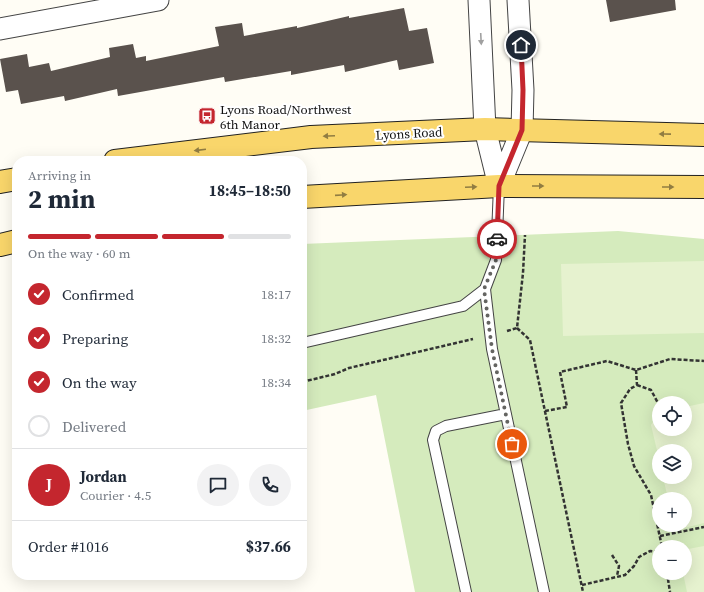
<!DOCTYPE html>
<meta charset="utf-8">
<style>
body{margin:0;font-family:"Source Serif 4",serif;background:#f2f2f3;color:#1f2937;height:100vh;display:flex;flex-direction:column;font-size:15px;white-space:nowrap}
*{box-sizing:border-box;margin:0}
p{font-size:13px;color:#747a83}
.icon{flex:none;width:22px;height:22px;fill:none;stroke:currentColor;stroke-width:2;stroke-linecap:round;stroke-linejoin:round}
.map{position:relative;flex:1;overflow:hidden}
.panel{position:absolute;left:12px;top:156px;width:295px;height:424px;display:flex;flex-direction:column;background:#fff;border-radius:16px;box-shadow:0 4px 16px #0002}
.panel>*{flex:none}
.buttons{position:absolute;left:652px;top:396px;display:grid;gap:8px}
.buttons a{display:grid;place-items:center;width:40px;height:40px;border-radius:50%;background:#fff;box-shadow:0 4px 16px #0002;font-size:20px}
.pin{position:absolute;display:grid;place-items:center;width:34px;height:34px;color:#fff;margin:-17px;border:2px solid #fff;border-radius:50%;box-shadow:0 1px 4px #0007}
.courier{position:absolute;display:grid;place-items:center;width:40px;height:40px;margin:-20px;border:3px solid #c4262e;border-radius:50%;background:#fff;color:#222;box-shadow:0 1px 5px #0007}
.summary em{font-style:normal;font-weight:700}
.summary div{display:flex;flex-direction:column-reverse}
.summary{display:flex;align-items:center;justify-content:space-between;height:68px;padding:0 16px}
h1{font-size:26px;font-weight:700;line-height:30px}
.bar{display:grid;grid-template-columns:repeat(4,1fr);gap:6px 4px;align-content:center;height:48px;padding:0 16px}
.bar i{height:5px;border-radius:3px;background:#e0e1e3}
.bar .active{background:#c4262e}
.bar p{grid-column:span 4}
.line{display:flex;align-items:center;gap:10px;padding:0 16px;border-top:1px solid #e0e1e3}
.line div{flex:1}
.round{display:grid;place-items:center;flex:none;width:42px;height:42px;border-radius:21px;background:#f2f2f3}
ol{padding:0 16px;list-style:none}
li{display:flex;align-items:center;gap:12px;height:44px}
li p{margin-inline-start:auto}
li .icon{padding:4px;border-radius:50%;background:#c4262e;color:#fff;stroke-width:4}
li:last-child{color:#747a83}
li i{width:22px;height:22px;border:2px solid #e0e1e3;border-radius:50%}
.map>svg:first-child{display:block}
.green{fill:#d5ebbd;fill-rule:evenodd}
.pitch{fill:#e6f2cf}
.building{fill:#5a524d}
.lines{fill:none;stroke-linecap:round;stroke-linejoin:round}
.lane-casing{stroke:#444;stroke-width:12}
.street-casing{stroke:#444;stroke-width:23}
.primary-casing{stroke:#222;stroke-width:24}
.path{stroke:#333;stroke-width:2.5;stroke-dasharray:4 2;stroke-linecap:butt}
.lane{stroke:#fff;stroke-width:10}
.street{stroke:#fff;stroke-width:21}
.primary{stroke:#f9d66b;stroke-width:22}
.oneway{fill:#a0a0a0}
.oneway2{fill:#917d42}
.done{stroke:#646461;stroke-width:4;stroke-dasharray:0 7.2}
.route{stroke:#c4262e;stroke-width:5}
.labels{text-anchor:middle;stroke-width:4;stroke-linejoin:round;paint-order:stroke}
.poi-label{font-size:13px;fill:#111;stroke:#fff;text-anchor:start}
.street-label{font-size:13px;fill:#111;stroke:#fff}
</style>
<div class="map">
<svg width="704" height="592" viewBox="0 0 704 592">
<rect width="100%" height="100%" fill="#fffdf5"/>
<path class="green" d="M 618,231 L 704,239 L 704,592 L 415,592 L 376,395 L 302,411 L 302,244 ZM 659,403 L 685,403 L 685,429 L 659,429 ZM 659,451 L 685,451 L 685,477 L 659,477 ZM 659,499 L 685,499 L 685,525 L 659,525 ZM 659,547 L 685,547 L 685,573 L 659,573 Z"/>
<path class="pitch" d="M 704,261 L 704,333 L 563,336 L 561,264 Z
M 704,403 L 704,523 L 684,528 L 681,525 L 685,525 L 685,499 L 668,499 L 663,477 L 685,477 L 685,451 L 659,451 L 659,459 L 651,425 L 659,412 L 659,429 L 685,429 L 685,407 Z
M 704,546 L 704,592 L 687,592 L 683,573 L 685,573 L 685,555 L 688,549 Z"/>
<path class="building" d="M 606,0 L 675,0 L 676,10 L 610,22 Z
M 404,8 L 409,31 L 427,28 L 434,63 L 399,70 L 397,60 L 345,72 L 344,65 L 291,75 L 291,71 L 225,82 L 224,77 L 118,96 L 117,89 L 65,101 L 64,96 L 21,104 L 18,90 L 6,92 L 0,59 L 27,54 L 29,67 L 49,63 L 51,71 L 110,57 L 109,48 L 133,44 L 136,58 L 146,56 L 146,61 L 219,46 L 215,27 L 242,23 L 244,36 L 297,26 L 297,28 L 349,16 L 349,18 Z"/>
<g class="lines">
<defs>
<path id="lane" d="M 499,186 L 496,260 L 485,289 L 492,349 L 544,592
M 302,343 L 463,306 L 485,289
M 466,592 L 433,440 L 436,431 L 446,426 L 506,414"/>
<path id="street" d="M 479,0 L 485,129 L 499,186
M 0,29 L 158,0
M 499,186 L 522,130 L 523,90 L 518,0"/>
<path id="primary" d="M 115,161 L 311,137 L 485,129 L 704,135
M 0,182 L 17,179
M 302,197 L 499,186 L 704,187
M 0,245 L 17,241"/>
</defs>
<use href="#lane" class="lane-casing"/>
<use href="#street" class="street-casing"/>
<use href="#primary" class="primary-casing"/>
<path class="path" d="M 517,328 L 530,340 L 583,592
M 507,331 L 517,328 L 523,273 L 525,235
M 636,370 L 637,385 L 630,389 L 621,403 L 628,444 L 634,466 L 651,495 L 662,547
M 302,382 L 335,374 L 349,368 L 473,339
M 637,385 L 651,390 L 658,403
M 545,411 L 567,407 L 560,372 L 607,361 L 636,370 L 670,359 L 704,361
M 660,536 L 704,527
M 612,555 L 619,566 L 617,576
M 667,573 L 670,592
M 582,585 L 625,575 L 634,566 L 639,557 L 650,551 L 659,552"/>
<use href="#lane" class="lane"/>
<use href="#street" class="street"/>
<use href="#primary" class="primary"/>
</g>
<defs><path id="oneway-solid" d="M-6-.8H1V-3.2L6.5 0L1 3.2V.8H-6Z"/></defs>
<use class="oneway" href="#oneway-solid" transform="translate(481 39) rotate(87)"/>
<g class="oneway2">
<use href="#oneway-solid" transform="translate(665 134) rotate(-179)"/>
<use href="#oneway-solid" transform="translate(329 136) rotate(177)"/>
<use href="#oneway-solid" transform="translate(200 150) rotate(173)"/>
<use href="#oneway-solid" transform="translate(538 186)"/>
<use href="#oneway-solid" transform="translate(471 187) rotate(-3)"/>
<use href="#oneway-solid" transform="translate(668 187)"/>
<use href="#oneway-solid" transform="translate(341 195) rotate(-4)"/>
</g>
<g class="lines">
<path class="done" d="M 497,239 L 496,260 L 484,289 L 492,349 L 512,444"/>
<path class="route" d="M 497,239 L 499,186 L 522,130 L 523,90 L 521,45"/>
</g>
<defs>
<symbol id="bus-square" viewBox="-11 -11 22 22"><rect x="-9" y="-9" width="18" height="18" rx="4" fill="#c4262e" stroke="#fff"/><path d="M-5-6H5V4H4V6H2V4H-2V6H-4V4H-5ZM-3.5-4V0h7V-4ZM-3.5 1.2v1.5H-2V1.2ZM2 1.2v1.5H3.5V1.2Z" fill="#fff"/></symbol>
</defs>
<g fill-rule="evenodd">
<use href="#bus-square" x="197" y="106" width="20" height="20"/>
</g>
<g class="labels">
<g class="poi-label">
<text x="220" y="114">Lyons Road/Northwest<tspan x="220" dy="15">6th Manor</tspan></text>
</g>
<g class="street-label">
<text transform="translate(409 133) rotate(-3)" y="5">Lyons Road</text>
</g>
</g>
</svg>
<div class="buttons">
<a><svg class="icon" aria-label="locate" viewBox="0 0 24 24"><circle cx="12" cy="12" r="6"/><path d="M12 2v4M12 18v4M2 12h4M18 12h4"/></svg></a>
<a><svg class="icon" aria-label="layers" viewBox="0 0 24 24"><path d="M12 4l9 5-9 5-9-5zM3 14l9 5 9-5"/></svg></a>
<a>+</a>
<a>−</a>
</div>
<div class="pin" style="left:512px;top:444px;background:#ea580c"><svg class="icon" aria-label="bag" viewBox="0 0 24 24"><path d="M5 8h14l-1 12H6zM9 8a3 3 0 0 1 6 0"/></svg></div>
<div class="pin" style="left:521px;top:45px;background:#1f2937"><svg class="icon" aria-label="home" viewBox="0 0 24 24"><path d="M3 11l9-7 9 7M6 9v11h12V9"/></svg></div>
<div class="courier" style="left:497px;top:239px"><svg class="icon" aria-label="car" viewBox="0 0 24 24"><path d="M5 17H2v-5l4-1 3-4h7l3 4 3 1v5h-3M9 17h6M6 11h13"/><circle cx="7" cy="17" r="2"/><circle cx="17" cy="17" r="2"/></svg></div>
<section class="panel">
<div class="summary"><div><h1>2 min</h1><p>Arriving in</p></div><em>18:45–18:50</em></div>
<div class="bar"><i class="active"></i><i class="active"></i><i class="active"></i><i></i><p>On the way · 60 m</p></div>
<ol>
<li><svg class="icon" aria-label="check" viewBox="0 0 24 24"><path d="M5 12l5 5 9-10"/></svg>Confirmed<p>18:17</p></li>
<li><svg class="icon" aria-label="check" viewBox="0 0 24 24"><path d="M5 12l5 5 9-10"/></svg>Preparing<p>18:32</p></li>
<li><svg class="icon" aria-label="check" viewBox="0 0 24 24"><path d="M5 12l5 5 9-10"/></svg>On the way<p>18:34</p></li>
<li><i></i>Delivered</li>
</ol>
<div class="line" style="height:72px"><b class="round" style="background:#c4262e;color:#fff">J</b><div><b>Jordan</b><p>Courier · 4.5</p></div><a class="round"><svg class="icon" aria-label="chat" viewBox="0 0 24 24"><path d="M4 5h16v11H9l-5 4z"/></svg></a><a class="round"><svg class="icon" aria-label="phone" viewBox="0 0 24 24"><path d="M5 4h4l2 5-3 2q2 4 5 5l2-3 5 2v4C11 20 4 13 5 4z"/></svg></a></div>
<div class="line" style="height:52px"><div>Order #1016</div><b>$37.66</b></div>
</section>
</div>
